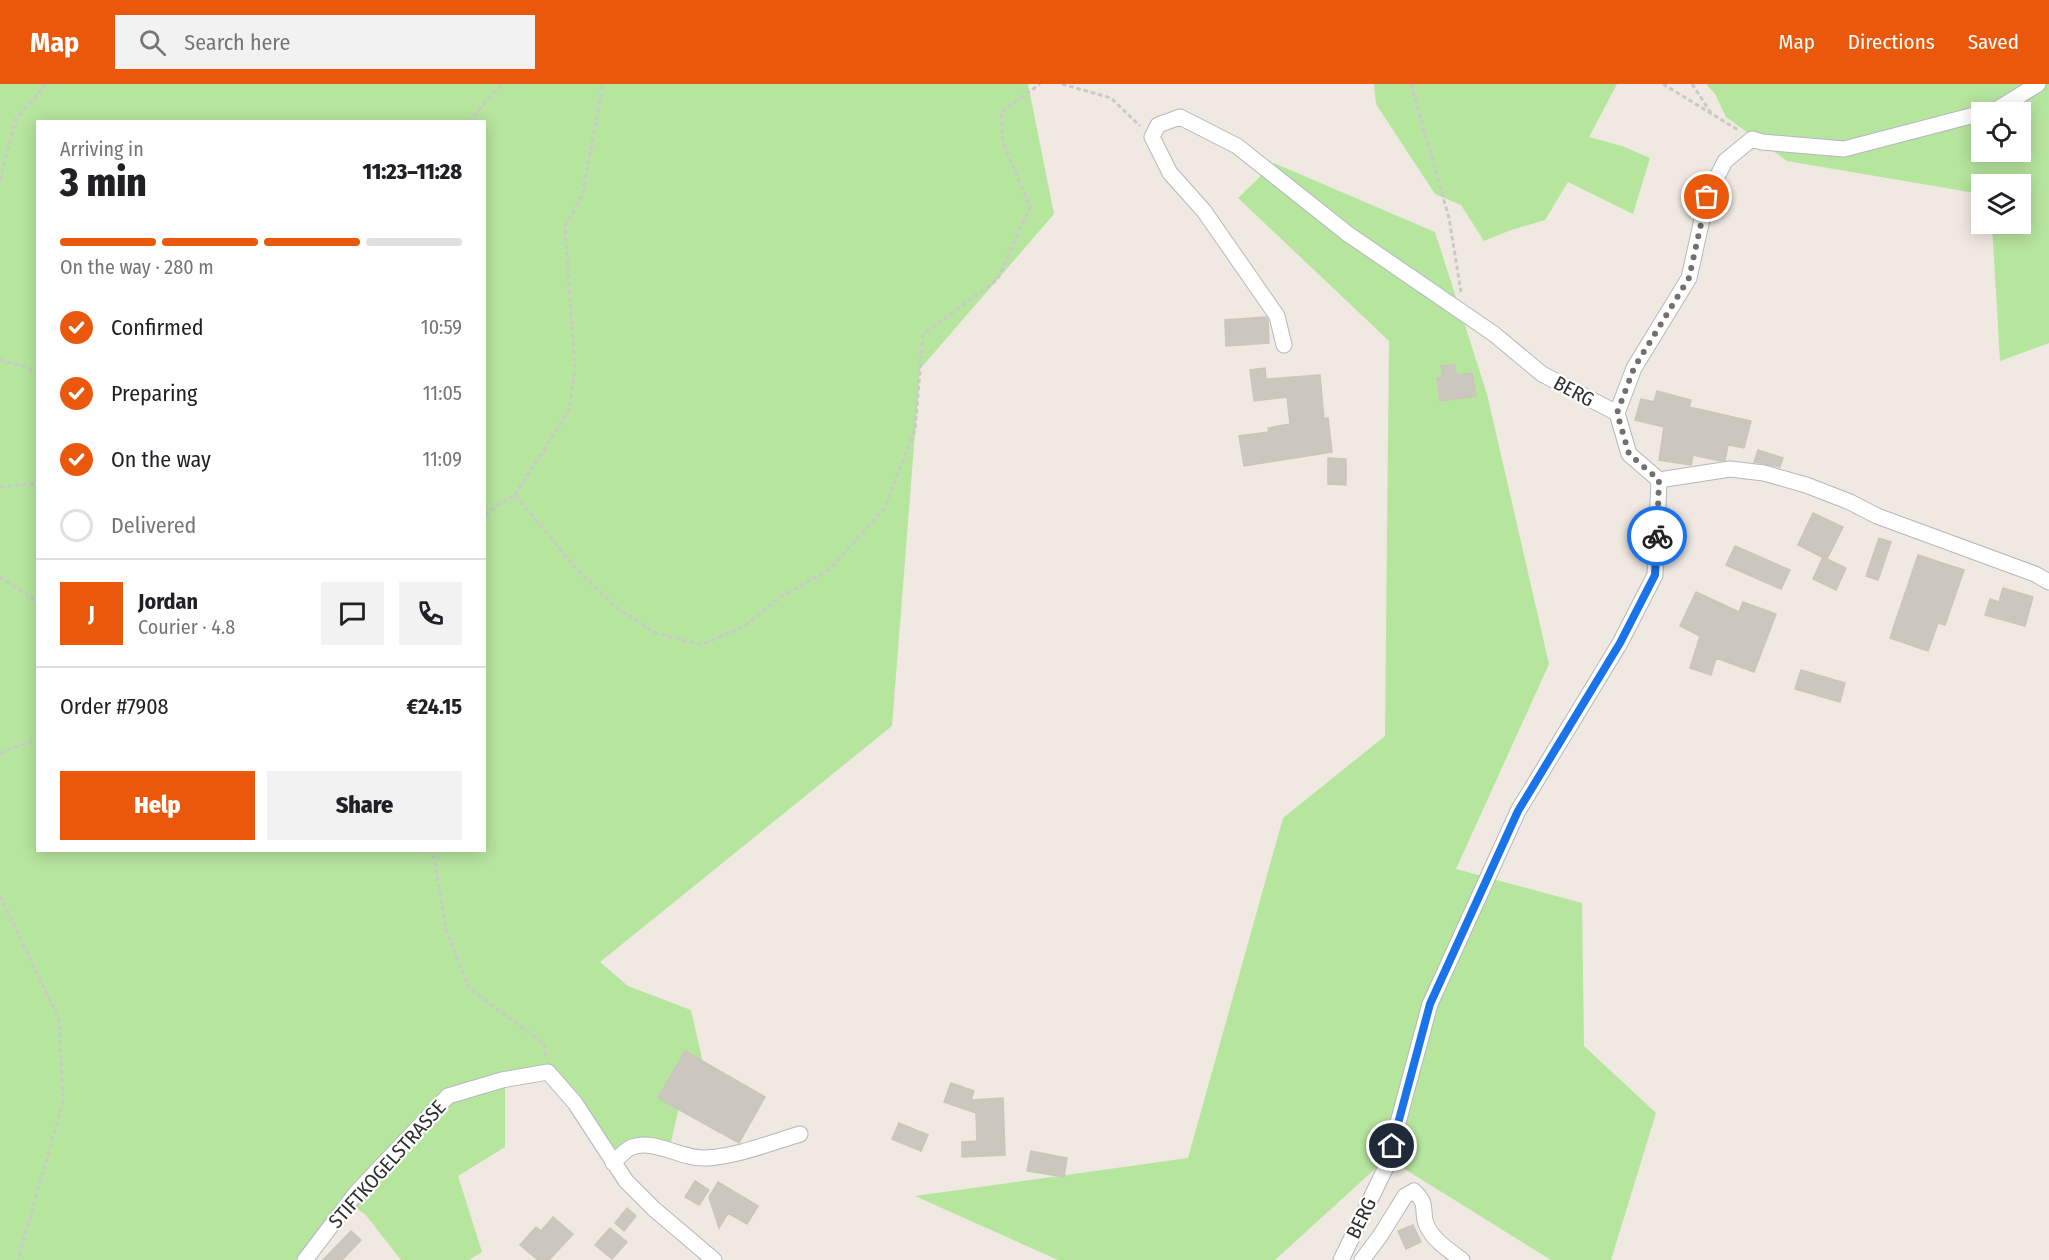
<!DOCTYPE html>
<meta charset="utf-8">
<style>
body{margin:0;font-family:"Fira Sans Condensed",sans-serif;background:#f2f2f2;color:#202124;height:100vh;display:flex;flex-direction:column;font-size:22px;white-space:nowrap}
*{box-sizing:border-box;margin:0}
p{font-size:20px;color:#757577}
.icon{flex:none;width:33px;height:33px;fill:none;stroke:currentColor;stroke-width:2;stroke-linecap:round;stroke-linejoin:round}
.map{position:relative;flex:1;overflow:hidden}
.drawer{position:absolute;left:36px;top:36px;width:450px;height:732px;display:flex;flex-direction:column;background:#fff;border-radius:0px;box-shadow:0 3px 15px #0003}
.drawer>*{flex:none}
.controls{position:absolute;left:1971px;top:18px;display:grid;gap:12px}
.controls a{display:grid;place-items:center;width:60px;height:60px;border-radius:0px;background:#fff;box-shadow:0 3px 15px #0003;font-size:30px}
.pin{position:absolute;display:grid;place-items:center;width:51px;height:51px;color:#fff;margin:-26px;border:3px solid #fff;border-radius:50%;box-shadow:0 2px 6px #0007}
.courier{position:absolute;display:grid;place-items:center;width:60px;height:60px;margin:-30px;border:4px solid #1a73e8;border-radius:50%;background:#fff;color:#222;box-shadow:0 2px 8px #0007}
.summary em{font-style:normal;font-weight:800}
.summary div{display:flex;flex-direction:column-reverse}
.summary{display:flex;align-items:center;justify-content:space-between;height:102px;padding:0 24px}
h1{font-size:39px;font-weight:800;line-height:45px}
.bar{display:grid;grid-template-columns:repeat(4,1fr);gap:9px 6px;align-content:center;height:72px;padding:0 24px}
.bar i{height:8px;border-radius:4px;background:#e0e0e0}
.bar .active{background:#ea580c}
.bar p{grid-column:span 4}
.line{display:flex;align-items:center;gap:15px;padding:0 24px;border-top:2px solid #e0e0e0}
.line div{flex:1}
.round{display:grid;place-items:center;flex:none;width:63px;height:63px;border-radius:0px;background:#f2f2f2}
ol{padding:0 24px;list-style:none}
li{display:flex;align-items:center;gap:18px;height:66px}
li p{margin-inline-start:auto}
li .icon{padding:6px;border-radius:50%;background:#ea580c;color:#fff;stroke-width:4}
li:last-child{color:#757577}
li i{width:33px;height:33px;border:3px solid #e0e0e0;border-radius:50%}
.action{display:flex;gap:12px;margin-top:auto;padding:12px 24px}
.action a{flex:1;height:69px;border-radius:0px;background:#ea580c;color:#fff;font-size:24px;font-weight:800;line-height:69px;text-align:center}
.action a+a{background:#f2f2f2;color:#202124}
header{display:flex;align-items:center;gap:36px;box-sizing:border-box;height:84px;padding:0 30px;background:#ea580c;color:#fff}
header strong{font-size:28px}
nav{display:flex;gap:33px;margin-inline-start:auto;font-size:21px}
.search{width:420px;height:54px;background:#f2f2f2;display:flex;align-items:center;gap:15px;box-sizing:border-box;padding:0 21px;border-radius:0px;color:#757577;font-size:22px}
.map>svg:first-child{display:block}
.green{fill:#b6e59e;fill-rule:evenodd}
.building{fill:#cbc7bf;stroke:#cbc5ba;stroke-width:1.5}
.lines{fill:none;stroke-linecap:round;stroke-linejoin:round}
.minor-casing{stroke:#b4b7c1;stroke-width:17}
.path{stroke:#c9c9c9;stroke-width:3;stroke-dasharray:4.5 3;stroke-linecap:butt}
.minor{stroke:#fff;stroke-width:15}
.done{stroke:#726f6d;stroke-width:6;stroke-dasharray:0 10.8}
.route{stroke:#1a73e8;stroke-width:8}
.labels{text-anchor:middle;stroke-width:4.5;stroke-linejoin:round;paint-order:stroke}
.street-label{font-size:20px;fill:#2e2e2e;stroke:#fff}
</style>
<header>
<strong>Map</strong>
<div class="search"><svg class="icon" aria-label="search" viewBox="0 0 24 24"><circle cx="10" cy="10" r="6"/><path d="M15 15l6 6"/></svg>Search here</div>
<nav><a>Map</a><a>Directions</a><a>Saved</a></nav>
</header>
<div class="map">
<svg width="2049" height="1176" viewBox="0 0 2049 1176">
<rect width="100%" height="100%" fill="#efe9e1"/>
<path class="green" d="M 0,0 L 1028,0 L 1054,130 L 920,285 L 892,642 L 600,878 L 628,902 L 691,926 L 706,992 L 680,1019 L 671,1058 L 614,1070 L 555,984 L 505,991 L 505,1063 L 458,1092 L 482,1168 L 469,1176 L 401,1176 L 365,1130 L 340,1115 L 303,1176 L 0,1176 ZM 38,38 L 484,38 L 484,766 L 38,766 Z
M 1374,0 L 1617,0 L 1589,53 L 1622,62 L 1650,74 L 1633,130 L 1568,98 L 1545,136 L 1511,146 L 1484,157 L 1461,121 L 1435,110 L 1376,20 Z
M 1706,0 L 2049,0 L 2049,259 L 2000,277 L 1992,140 L 2020,140 L 2020,100 L 1982,100 L 1981,110 L 1787,77 L 1726,33 L 1715,10 ZM 1982,28 L 2020,28 L 2020,68 L 1982,68 Z
M 1274,79 L 1435,148 L 1487,310 L 1549,580 L 1456,785 L 1582,819 L 1584,962 L 1656,1029 L 1611,1176 L 1551,1176 L 1387,1074 L 1275,1176 L 1058,1176 L 915,1112 L 1188,1074 L 1283,734 L 1385,652 L 1389,257 L 1238,114 Z"/>
<path class="building" d="M 1266,233 L 1268,236 L 1269,259 L 1226,262 L 1225,236 Z
M 1455,280 L 1456,291 L 1472,289 L 1476,312 L 1440,317 L 1437,294 L 1443,293 L 1441,282 Z
M 1265,284 L 1266,295 L 1320,291 L 1324,335 L 1328,334 L 1332,368 L 1244,382 L 1239,352 L 1269,348 L 1268,344 L 1290,340 L 1287,313 L 1254,317 L 1250,286 Z
M 1657,307 L 1691,316 L 1689,323 L 1751,337 L 1744,364 L 1728,361 L 1725,376 L 1720,377 L 1693,371 L 1691,381 L 1659,376 L 1664,343 L 1635,336 L 1641,315 L 1654,318 Z
M 1758,366 L 1783,374 L 1780,383 L 1754,378 Z
M 1328,374 L 1346,375 L 1346,401 L 1328,400 Z
M 1813,429 L 1843,443 L 1827,475 L 1846,484 L 1836,506 L 1813,495 L 1823,473 L 1826,475 L 1798,461 Z
M 1879,454 L 1891,458 L 1878,496 L 1866,492 Z
M 1735,462 L 1790,486 L 1781,505 L 1726,481 Z
M 1918,471 L 1964,486 L 1945,541 L 1938,539 L 1928,567 L 1890,554 Z
M 2003,504 L 2033,513 L 2025,542 L 1985,531 L 1990,515 L 1999,518 Z
M 1696,508 L 1739,528 L 1743,518 L 1776,530 L 1754,588 L 1716,574 L 1711,591 L 1690,584 L 1700,552 L 1680,542 Z
M 1801,586 L 1845,599 L 1840,618 L 1795,605 Z
M 685,967 L 765,1013 L 739,1059 L 658,1014 Z
M 951,999 L 974,1007 L 971,1016 L 1003,1014 L 1005,1071 L 962,1073 L 962,1058 L 977,1057 L 976,1029 L 944,1018 Z
M 899,1039 L 928,1051 L 921,1067 L 892,1055 Z
M 1031,1067 L 1067,1074 L 1064,1093 L 1027,1087 Z
M 695,1097 L 709,1106 L 699,1121 L 685,1113 Z
M 718,1098 L 758,1122 L 747,1140 L 728,1129 L 719,1144 L 709,1113 Z
M 627,1124 L 636,1132 L 624,1147 L 615,1139 Z
M 553,1133 L 573,1150 L 549,1176 L 538,1176 L 520,1161 L 536,1143 L 541,1147 Z
M 1413,1141 L 1421,1158 L 1406,1165 L 1398,1147 Z
M 610,1144 L 627,1158 L 612,1175 L 595,1161 Z
M 351,1147 L 361,1156 L 342,1176 L 323,1176 Z"/>
<g class="lines">
<defs>
<path id="minor" d="M 1984,28 L 1996,26 L 2038,0
M 1284,261 L 1277,232 L 1204,127 L 1170,89 L 1152,53 L 1158,41 L 1180,33 L 1237,62 L 1348,150 L 1494,250 L 1542,290 L 1617,329 L 1629,370 L 1659,396
M 1617,329 L 1634,284 L 1689,194 L 1707,113 L 1725,77 L 1752,55 L 1762,58 L 1844,65 L 1982,29
M 1659,396 L 1730,385 L 1764,389 L 1806,401 L 1850,418 L 1877,432 L 2035,490 L 2049,498
M 613,1079 C 618,1074 624,1067 630,1064 C 653,1053 682,1076 707,1074 C 738,1072 770,1059 800,1050
M 305,1176 L 356,1109 L 448,1012 L 502,996 L 548,988 L 575,1019 L 626,1097 L 654,1125 L 714,1176
M 1341,1176 L 1386,1083 L 1430,920 L 1518,727 L 1620,559 L 1655,491 L 1659,396
M 1362,1176 L 1380,1152 L 1405,1112 L 1414,1107 C 1430,1122 1420,1127 1427,1142 C 1434,1157 1450,1167 1462,1176"/>
</defs>
<use href="#minor" class="minor-casing"/>
<path class="path" d="M 1062,0 L 1111,14 L 1140,42
M 1411,0 L 1449,134 L 1461,208
M 1663,0 L 1738,46
M 1692,0 L 1711,29
M 468,38 L 502,0
M 0,96 L 16,35 L 46,0
M 0,275 L 3,277 L 27,283 L 38,290
M 0,403 L 38,399
M 515,411 L 569,326 L 575,285 L 565,143 L 582,112 L 603,0
M 484,430 L 515,411 L 581,490 L 617,524 L 656,549 L 701,561 L 745,542 L 779,514 L 830,485 L 884,425 L 915,346 L 923,250 L 997,196 L 1030,123 L 1003,58 L 1001,28 L 1040,0
M 0,493 L 38,518
M 0,669 L 38,655
M 427,766 L 434,773 L 446,846 L 469,904 L 544,960 L 546,974
M 0,812 L 59,935 L 63,1018 L 18,1176"/>
<use href="#minor" class="minor"/>
</g>
<g class="lines">
<path class="done" d="M 1657,452 L 1659,396 L 1629,370 L 1617,329 L 1634,284 L 1689,194 L 1707,113"/>
<path class="route" d="M 1392,1062 L 1430,920 L 1518,727 L 1620,559 L 1655,491 L 1657,452"/>
</g>
<g class="labels">
<g class="street-label">
<text transform="translate(1574 307) rotate(28)" y="7">BERG</text>
<text transform="translate(387 1080) rotate(-48)" y="7">STIFTKOGELSTRASSE</text>
<text transform="translate(1361 1134) rotate(-64)" y="7">BERG</text>
</g>
</g>
</svg>
<div class="controls">
<a><svg class="icon" aria-label="locate" viewBox="0 0 24 24"><circle cx="12" cy="12" r="6"/><path d="M12 2v4M12 18v4M2 12h4M18 12h4"/></svg></a>
<a><svg class="icon" aria-label="layers" viewBox="0 0 24 24"><path d="M12 4l9 5-9 5-9-5zM3 14l9 5 9-5"/></svg></a>
</div>
<div class="pin" style="left:1707px;top:113px;background:#ea580c"><svg class="icon" aria-label="bag" viewBox="0 0 24 24"><path d="M5 8h14l-1 12H6zM9 8a3 3 0 0 1 6 0"/></svg></div>
<div class="pin" style="left:1392px;top:1062px;background:#1f2937"><svg class="icon" aria-label="home" viewBox="0 0 24 24"><path d="M3 11l9-7 9 7M6 9v11h12V9"/></svg></div>
<div class="courier" style="left:1657px;top:452px"><svg class="icon" aria-label="bike" viewBox="0 0 24 24"><circle cx="6" cy="16" r="4"/><circle cx="18" cy="16" r="4"/><path d="M6 16l4-8h5l3 8M10 8l3 8H6M13 5h3"/></svg></div>
<section class="drawer">
<div class="summary"><div><h1>3 min</h1><p>Arriving in</p></div><em>11:23–11:28</em></div>
<div class="bar"><i class="active"></i><i class="active"></i><i class="active"></i><i></i><p>On the way · 280 m</p></div>
<ol>
<li><svg class="icon" aria-label="check" viewBox="0 0 24 24"><path d="M5 12l5 5 9-10"/></svg>Confirmed<p>10:59</p></li>
<li><svg class="icon" aria-label="check" viewBox="0 0 24 24"><path d="M5 12l5 5 9-10"/></svg>Preparing<p>11:05</p></li>
<li><svg class="icon" aria-label="check" viewBox="0 0 24 24"><path d="M5 12l5 5 9-10"/></svg>On the way<p>11:09</p></li>
<li><i></i>Delivered</li>
</ol>
<div class="line" style="height:108px"><b class="round" style="background:#ea580c;color:#fff">J</b><div><b>Jordan</b><p>Courier · 4.8</p></div><a class="round"><svg class="icon" aria-label="chat" viewBox="0 0 24 24"><path d="M4 5h16v11H9l-5 4z"/></svg></a><a class="round"><svg class="icon" aria-label="phone" viewBox="0 0 24 24"><path d="M5 4h4l2 5-3 2q2 4 5 5l2-3 5 2v4C11 20 4 13 5 4z"/></svg></a></div>
<div class="line" style="height:78px"><div>Order #7908</div><b>€24.15</b></div>
<div class="action"><a>Help</a><a>Share</a></div>
</section>
</div>
